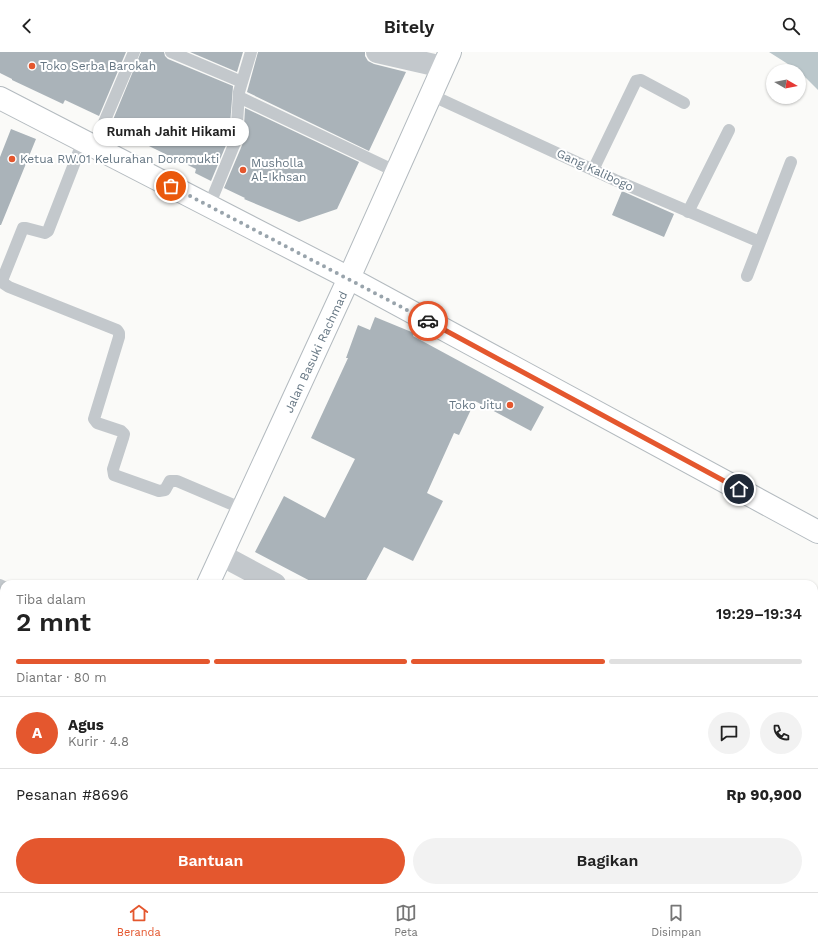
<!DOCTYPE html>
<html lang="id">
<meta charset="utf-8">
<style>
body{margin:0;font-family:"Work Sans",sans-serif;background:#f2f2f2;color:#222;height:100vh;display:flex;flex-direction:column;font-size:15px;white-space:nowrap}
*{box-sizing:border-box;margin:0}
p{font-size:13px;color:#767676}
.icon{flex:none;width:22px;height:22px;fill:none;stroke:currentColor;stroke-width:2;stroke-linecap:round;stroke-linejoin:round}
.map{position:relative;flex:1;overflow:hidden}
.details{position:absolute;left:0px;top:528px;width:818px;height:312px;display:flex;flex-direction:column;background:#fff;border-radius:12px 12px 0 0;box-shadow:0 1px 3px #0004}
.details>*{flex:none}
.needle{width:26px;rotate:99deg}
.controls{position:absolute;left:766px;top:12px;display:grid;gap:8px}
.controls a{display:grid;place-items:center;width:40px;height:40px;border-radius:50%;background:#fff;box-shadow:0 1px 3px #0004;font-size:20px}
.pin{position:absolute;display:grid;place-items:center;width:34px;height:34px;color:#fff;margin:-17px;border:2px solid #fff;border-radius:50%;box-shadow:0 1px 4px #0007}
.courier{position:absolute;display:grid;place-items:center;width:40px;height:40px;margin:-20px;border:3px solid #e4572e;border-radius:50%;background:#fff;color:#222;box-shadow:0 1px 5px #0007}
.bubble{position:absolute;height:28px;border-radius:14px;background:#fff;box-shadow:0 1px 3px #0004;font-size:13px;font-weight:600;line-height:28px;text-align:center}
.headline em{font-style:normal;font-weight:600}
.headline div{display:flex;flex-direction:column-reverse}
.headline{display:flex;align-items:center;justify-content:space-between;height:68px;padding:0 16px}
h1{font-size:26px;font-weight:600;line-height:30px}
.bar{display:grid;grid-template-columns:repeat(4,1fr);gap:6px 4px;align-content:center;height:48px;padding:0 16px}
.bar i{height:5px;border-radius:3px;background:#e0e0e0}
.bar .selected{background:#e4572e}
.bar p{grid-column:span 4}
.line{display:flex;align-items:center;gap:10px;padding:0 16px;border-top:1px solid #e0e0e0}
.line div{flex:1}
.round{display:grid;place-items:center;flex:none;width:42px;height:42px;border-radius:21px;background:#f2f2f2}
.primary-button{display:flex;gap:8px;margin-top:auto;padding:8px 16px}
.primary-button a{flex:1;height:46px;border-radius:24px;background:#e4572e;color:#fff;font-size:16px;font-weight:600;line-height:46px;text-align:center}
.primary-button a+a{background:#f2f2f2;color:#222}
header{display:flex;justify-content:space-between;align-items:center;height:52px;padding:0 16px;background:#fff;font-size:18px;font-weight:600}
.dock{display:flex;justify-content:space-around;align-items:center;height:56px;border-top:1px solid #e0e0e0;background:#fff;font-size:11px;color:#767676}
.dock a{display:grid;justify-items:center;gap:2px}
.dock .selected{color:#e4572e}
.map>svg:first-child{display:block}
.green{fill:#dadfd7}
.water{fill:#bbc7cb}
.building{fill:#aab3b9}
.lines{fill:none;stroke-linecap:round;stroke-linejoin:round}
.secondary-casing{stroke:#b3babf;stroke-width:24}
.lane{stroke:#c3c8cc;stroke-width:12}
.street{stroke:#c3c8cc;stroke-width:22}
.secondary{stroke:#fff;stroke-width:22}
.done{stroke:#99a4ac;stroke-width:4;stroke-dasharray:0 7.2}
.route{stroke:#e4572e;stroke-width:5}
.poi-dot{fill:#e4572e;stroke:#fff;stroke-width:1.5}
.labels{text-anchor:middle;stroke-width:4;stroke-linejoin:round;paint-order:stroke}
.poi-label{font-size:12px;fill:#657683;stroke:#fff;text-anchor:start}
.street-label{font-size:12px;fill:#657683;stroke:#fff}
</style>
<header><svg class="icon" aria-label="back" viewBox="0 0 24 24"><path d="M15 5l-7 7 7 7"/></svg>Bitely<svg class="icon" aria-label="search" viewBox="0 0 24 24"><circle cx="10" cy="10" r="6"/><path d="M15 15l6 6"/></svg></header>
<div class="map">
<svg width="818" height="840" viewBox="0 0 818 840">
<rect width="100%" height="100%" fill="#fafaf8"/>
<path class="green" d="M 814,828 L 818,830 L 818,840 L 607,840 L 610,836 L 814,836 Z
M 97,836 L 229,836 L 237,840 L 95,840 Z"/>
<path class="water" d="M 769,0 L 818,0 L 818,38 L 799,19 Z"/>
<path class="building" d="M 0,0 L 126,0 L 99,64 L 65,48 L 63,52 L 12,28 L 12,27 L 0,21 Z
M 141,0 L 164,0 L 165,4 L 168,7 L 233,34 L 229,86 L 211,129 L 195,121 L 196,117 L 110,75 Z
M 190,0 L 243,0 L 237,20 Z
M 258,0 L 365,0 L 365,4 L 368,9 L 374,12 L 406,20 L 369,99 L 247,40 Z
M 245,56 L 359,110 L 337,157 L 299,170 L 244,147 L 245,146 L 224,136 L 243,91 Z
M 11,77 L 36,87 L 1,173 L 0,173 L 0,105 Z
M 622,139 L 674,162 L 664,185 L 612,163 Z
M 375,265 L 414,281 L 413,284 L 544,355 L 531,379 L 475,349 L 459,383 L 454,381 L 427,441 L 443,449 L 413,509 L 384,495 L 364,532 L 316,532 L 255,500 L 284,444 L 325,466 L 355,407 L 311,386 L 348,306 L 346,306 L 358,273 L 370,278 Z"/>
<g class="lines">
<defs>
<path id="secondary" d="M 0,46 L 349,226 L 818,480
M 208,532 L 349,226 L 450,0
M 65,840 L 67,836"/>
</defs>
<use href="#secondary" class="secondary-casing"/>
<path class="lane" d="M 171,0 L 242,30
M 431,43 L 615,128 L 760,190
M 239,45 L 397,120
M 83,89 L 48,179 L 45,181 L 26,176 L 23,176 L 3,226 L 3,231 L 9,235 L 117,278 L 119,281 L 119,285 L 94,367 L 97,371 L 121,379 L 124,382 L 123,386 L 113,417 L 114,423 L 159,439 L 165,438 L 170,429 L 177,429 L 243,457
M 94,94 L 134,0
M 593,118 L 636,29 L 641,28 L 684,51
M 209,154 L 236,88 L 239,40 L 251,0
M 688,160 L 729,78
M 747,224 L 791,110
M 0,533 L 4,535"/>
<path class="street" d="M 377,0 L 443,15
M 221,503 L 275,532
M 814,819 L 818,821"/>
<use href="#secondary" class="secondary"/>
</g>
<g class="lines">
<path class="done" d="M 171,134 L 428,269"/>
<path class="route" d="M 428,269 L 739,437"/>
</g>
<g class="poi-dot">
<circle cx="32" cy="14" r="4"/>
<circle cx="12" cy="107" r="4"/>
<circle cx="243" cy="118" r="4"/>
<circle cx="510" cy="353" r="4"/>
</g>
<g class="labels">
<g class="poi-label">
<text x="40" y="18">Toko Serba Barokah</text>
<text x="20" y="111">Ketua RW.01 Kelurahan Doromukti</text>
<text x="251" y="115">Musholla<tspan x="251" dy="14">Al-Ikhsan</tspan></text>
<text x="502" y="357" text-anchor="end">Toko Jitu</text>
</g>
<g class="street-label">
<text transform="translate(595 118) rotate(25)" y="4">Gang Kalibogo</text>
<text transform="translate(316 300) rotate(-65)" y="4">Jalan Basuki Rachmad</text>
</g>
</g>
</svg>
<div class="controls">
<a><svg class="needle" viewBox="-14 -14 28 28"><path d="M0-13l5 13h-10z" fill="#e53935"/><path d="M0 13l5-13h-10z" fill="#767676"/></svg></a>
</div>
<div class="pin" style="left:171px;top:134px;background:#ea580c"><svg class="icon" aria-label="bag" viewBox="0 0 24 24"><path d="M5 8h14l-1 12H6zM9 8a3 3 0 0 1 6 0"/></svg></div>
<div class="pin" style="left:739px;top:437px;background:#1f2937"><svg class="icon" aria-label="home" viewBox="0 0 24 24"><path d="M3 11l9-7 9 7M6 9v11h12V9"/></svg></div>
<div class="courier" style="left:428px;top:269px"><svg class="icon" aria-label="car" viewBox="0 0 24 24"><path d="M5 17H2v-5l4-1 3-4h7l3 4 3 1v5h-3M9 17h6M6 11h13"/><circle cx="7" cy="17" r="2"/><circle cx="17" cy="17" r="2"/></svg></div>
<div class="bubble" style="left:93px;top:66px;width:156px">Rumah Jahit Hikami</div>
<section class="details">
<div class="headline"><div><h1>2 mnt</h1><p>Tiba dalam</p></div><em>19:29–19:34</em></div>
<div class="bar"><i class="selected"></i><i class="selected"></i><i class="selected"></i><i></i><p>Diantar · 80 m</p></div>
<div class="line" style="height:72px"><b class="round" style="background:#e4572e;color:#fff">A</b><div><b>Agus</b><p>Kurir · 4.8</p></div><a class="round"><svg class="icon" aria-label="chat" viewBox="0 0 24 24"><path d="M4 5h16v11H9l-5 4z"/></svg></a><a class="round"><svg class="icon" aria-label="phone" viewBox="0 0 24 24"><path d="M5 4h4l2 5-3 2q2 4 5 5l2-3 5 2v4C11 20 4 13 5 4z"/></svg></a></div>
<div class="line" style="height:52px"><div>Pesanan #8696</div><b>Rp 90,900</b></div>
<div class="primary-button"><a>Bantuan</a><a>Bagikan</a></div>
</section>
</div>
<nav class="dock">
<a class="selected"><svg class="icon" aria-label="home" viewBox="0 0 24 24"><path d="M3 11l9-7 9 7M6 9v11h12V9"/></svg>Beranda</a>
<a><svg class="icon" aria-label="map" viewBox="0 0 24 24"><path d="M3 6l6-2 6 2 6-2v14l-6 2-6-2-6 2zM9 4v14M15 6v14"/></svg>Peta</a>
<a><svg class="icon" aria-label="saved" viewBox="0 0 24 24"><path d="M7 4h10v16l-5-4-5 4z"/></svg>Disimpan</a>
</nav>
